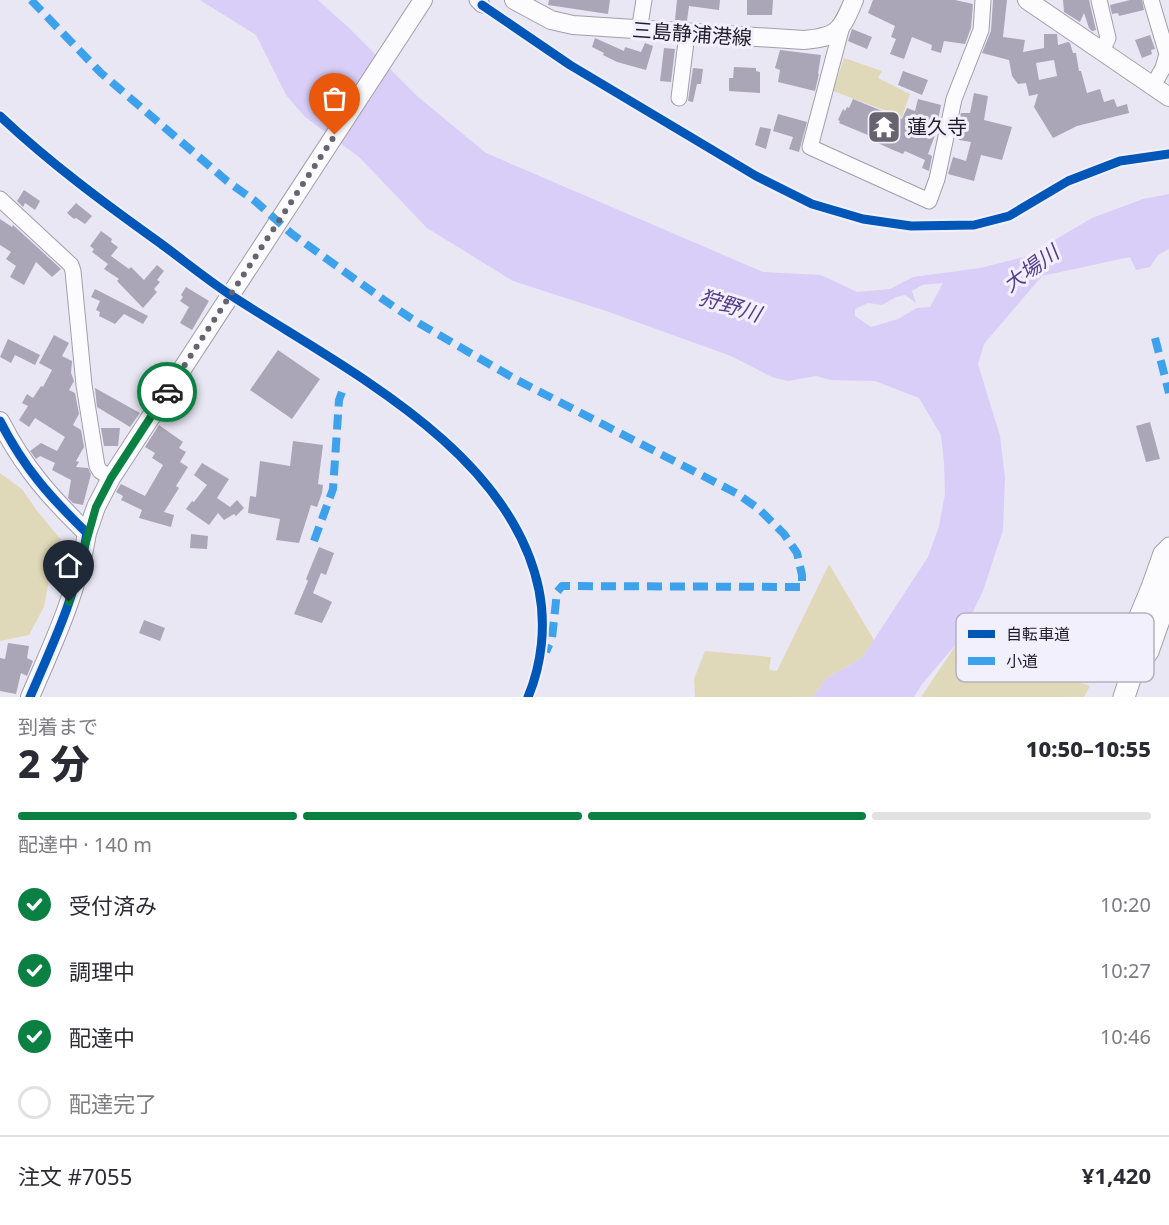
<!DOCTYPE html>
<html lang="ja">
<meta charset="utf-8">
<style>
body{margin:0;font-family:"Noto Sans","Noto Sans JP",sans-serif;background:#f2f2f3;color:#2b2b33;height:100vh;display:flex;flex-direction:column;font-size:22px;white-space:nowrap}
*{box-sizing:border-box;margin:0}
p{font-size:20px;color:#7c7c81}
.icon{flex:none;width:33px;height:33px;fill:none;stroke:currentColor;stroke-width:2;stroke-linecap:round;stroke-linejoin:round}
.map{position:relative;height:697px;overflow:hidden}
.details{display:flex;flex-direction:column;background:#fff;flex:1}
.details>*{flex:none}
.pin{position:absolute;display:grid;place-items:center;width:51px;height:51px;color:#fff;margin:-62px -26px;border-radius:50% 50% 50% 0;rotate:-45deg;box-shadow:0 0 6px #0007}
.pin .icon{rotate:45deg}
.courier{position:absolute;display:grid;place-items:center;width:60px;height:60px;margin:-30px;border:4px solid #0b8043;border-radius:50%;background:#fff;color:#222;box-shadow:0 2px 8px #0007}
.headline em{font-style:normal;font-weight:800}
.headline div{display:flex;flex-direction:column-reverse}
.headline{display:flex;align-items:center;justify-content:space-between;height:102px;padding:0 18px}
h1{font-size:39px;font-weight:800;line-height:45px}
.bar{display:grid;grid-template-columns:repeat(4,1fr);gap:9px 6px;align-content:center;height:72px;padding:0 18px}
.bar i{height:8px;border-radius:4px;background:#e1e1e2}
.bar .active{background:#0b8043}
.bar p{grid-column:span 4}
.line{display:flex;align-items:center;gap:15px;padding:0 18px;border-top:2px solid #e1e1e2}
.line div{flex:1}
ol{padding:0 18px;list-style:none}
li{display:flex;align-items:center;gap:18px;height:66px}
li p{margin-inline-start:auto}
li .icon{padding:6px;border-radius:50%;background:#0b8043;color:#fff;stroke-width:4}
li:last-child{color:#7c7c81}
li i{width:33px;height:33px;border:3px solid #e1e1e2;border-radius:50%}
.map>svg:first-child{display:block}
.green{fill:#e0d9b9}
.water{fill:#d8cef7;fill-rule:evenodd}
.building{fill:#aaa5b7;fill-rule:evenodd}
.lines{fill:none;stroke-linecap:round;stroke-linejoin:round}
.minor-casing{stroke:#a19eaa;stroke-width:17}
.major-casing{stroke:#a19eaa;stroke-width:20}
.highway-casing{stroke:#a19eaa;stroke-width:23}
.minor{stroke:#fcfbfe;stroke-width:15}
.major{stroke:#fcfbfe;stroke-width:18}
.highway{stroke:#fcfbfe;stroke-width:21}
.quiet{stroke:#3da2eb;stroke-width:8;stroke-dasharray:15 8;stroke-linecap:butt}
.cycleway-casing{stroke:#f3f0fd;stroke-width:13}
.cycleway{stroke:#0057b8;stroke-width:9}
.done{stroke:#676470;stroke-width:6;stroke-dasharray:0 10.8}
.route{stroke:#0b8043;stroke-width:8}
.labels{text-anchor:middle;stroke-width:6;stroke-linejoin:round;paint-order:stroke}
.street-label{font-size:20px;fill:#201d29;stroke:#f3f0fd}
.poi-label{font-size:20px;fill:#201d29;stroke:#f3f0fd;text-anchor:start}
.water-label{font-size:21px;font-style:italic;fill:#573e8a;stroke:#f3f0fd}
.key{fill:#f3f0fd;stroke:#b4b1bd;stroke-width:1.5}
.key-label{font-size:16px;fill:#201d29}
</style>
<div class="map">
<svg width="1169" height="697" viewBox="0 0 1169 697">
<rect width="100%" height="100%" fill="#eae7f5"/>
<path class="green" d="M 844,58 L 882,71 L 878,78 L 910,94 L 902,117 L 833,91 Z
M 0,473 L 22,489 L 38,512 L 63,542 L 51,570 L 44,607 L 29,635 L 0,641 Z
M 829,564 L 874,640 L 862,658 L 827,678 L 813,697 L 695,697 L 694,679 L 705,651 L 771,657 L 769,670 L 777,671 Z
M 958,642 L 1090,686 L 1084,697 L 921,697 Z"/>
<path class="water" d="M 200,0 L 318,0 L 349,28 L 417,96 L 486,153 L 763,272 L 821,275 L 857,292 L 890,289 L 913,277 L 980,268 L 1032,255 L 1041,248 L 1092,218 L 1143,199 L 1169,194 L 1169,249 L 1158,255 L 1150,267 L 1136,270 L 1130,257 L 1042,276 L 984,344 L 978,364 L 1000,436 L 1005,478 L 1003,530 L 983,591 L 958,642 L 922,684 L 914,697 L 813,697 L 827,678 L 862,658 L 928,557 L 939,526 L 945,494 L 944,462 L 941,435 L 919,398 L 875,381 L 831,380 L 816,376 L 788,381 L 772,377 L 731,356 L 609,312 L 513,281 L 427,228 L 359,157 L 305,117 L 286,95 L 256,35 ZM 943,283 L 930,307 L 917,308 L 898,319 L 871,327 L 855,316 L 855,309 L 868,303 L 882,305 L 896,297 L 905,295 L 916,303 L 912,291 L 922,285 Z"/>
<path class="building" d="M 549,0 L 610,0 L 608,14 L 548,5 Z
M 677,0 L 720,0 L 719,10 L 689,6 L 687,21 L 675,20 Z
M 747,0 L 773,0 L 772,15 L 747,15 Z
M 873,0 L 955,0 L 973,4 L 971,28 L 965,44 L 944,41 L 941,53 L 931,50 L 932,45 L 912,37 L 904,59 L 890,54 L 896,39 L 891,37 L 895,26 L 868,13 Z
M 993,0 L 1007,0 L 1003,37 L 1025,40 L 1023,52 L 1044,48 L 1044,34 L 1057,34 L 1058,45 L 1068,42 L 1070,43 L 1073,53 L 1076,53 L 1079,71 L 1081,71 L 1087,93 L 1100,89 L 1104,102 L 1114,99 L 1117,107 L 1127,104 L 1129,113 L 1077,126 L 1053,138 L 1034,107 L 1038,94 L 1029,96 L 1026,83 L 1018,84 L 1012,76 L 1009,60 L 982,53 L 991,31 ZM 1054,60 L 1057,76 L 1039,80 L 1036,63 Z
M 1063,0 L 1089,0 L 1096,30 L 1092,31 L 1089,28 L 1084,13 L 1080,22 L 1064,12 Z
M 1130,0 L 1142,0 L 1144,10 L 1119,16 L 1118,13 L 1112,14 L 1110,5 Z
M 852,29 L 872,37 L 867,49 L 848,41 Z
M 1150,35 L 1155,49 L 1151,50 L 1152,54 L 1142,58 L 1135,40 Z
M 595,38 L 624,51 L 625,47 L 641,52 L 645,43 L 653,46 L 646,70 L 617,62 L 603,55 L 604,53 L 592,47 Z
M 664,48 L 675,49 L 671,82 L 660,81 Z
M 780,50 L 821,55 L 818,74 L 819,74 L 815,91 L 778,82 L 780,70 L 775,68 Z
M 734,67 L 756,68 L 756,71 L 760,72 L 760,93 L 729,91 L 729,78 L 733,78 Z
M 693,68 L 703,69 L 701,84 L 697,84 L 693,102 L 688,101 Z
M 903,71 L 928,80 L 922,95 L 898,85 Z
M 974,93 L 988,96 L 984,120 L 1012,127 L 1002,160 L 981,155 L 974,181 L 948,174 L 953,157 L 966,161 L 971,142 L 959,140 L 963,121 L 959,121 L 961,113 L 970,113 Z
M 853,99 L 902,119 L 907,108 L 915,111 L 918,99 L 941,105 L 935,135 L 928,154 L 932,156 L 929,171 L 922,168 L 925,160 L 905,151 L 903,154 L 893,150 L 869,139 L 870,136 L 839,123 L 840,121 L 838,120 L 843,109 L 845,111 L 847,107 L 849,108 Z
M 778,114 L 807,122 L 799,152 L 789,149 L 793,137 L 773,131 Z
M 760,127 L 771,129 L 766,149 L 755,145 Z
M 24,190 L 40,201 L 35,210 L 25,203 L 23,207 L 17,201 Z
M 76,203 L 92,216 L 85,224 L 76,218 L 74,219 L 67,213 Z
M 0,219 L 12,227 L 13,225 L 61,269 L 52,277 L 36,262 L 24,285 L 10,277 L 16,266 L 6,259 L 11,252 L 0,245 Z
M 101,231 L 112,239 L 111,242 L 118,247 L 111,256 L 129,269 L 131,267 L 144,280 L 157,265 L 164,271 L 157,280 L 160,282 L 154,289 L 157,292 L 143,308 L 117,281 L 119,279 L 104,269 L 108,264 L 92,252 L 94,249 L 90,246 Z
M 186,287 L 209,301 L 192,330 L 180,323 L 189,307 L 180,301 L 183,297 L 181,295 Z
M 95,289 L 148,316 L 143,324 L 124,314 L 115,324 L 99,316 L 100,312 L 96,310 L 100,301 L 91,297 Z
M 54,335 L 69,343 L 62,356 L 72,361 L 71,373 L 74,381 L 69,390 L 75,393 L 79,414 L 73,425 L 81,430 L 84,447 L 76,461 L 79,462 L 76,467 L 88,468 L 91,474 L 83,505 L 73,503 L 68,498 L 71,480 L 52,470 L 55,463 L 40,456 L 36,459 L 30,451 L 41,443 L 57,451 L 65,437 L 35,418 L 29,427 L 19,420 L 28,406 L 22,403 L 27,394 L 33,398 L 41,386 L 43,387 L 52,370 L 39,363 Z
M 8,339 L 40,355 L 35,365 L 15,355 L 11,363 L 0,357 Z
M 278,350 L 320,379 L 292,419 L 250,390 Z
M 95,388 L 140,413 L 130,427 L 97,407 Z
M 1150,422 L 1160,459 L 1146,462 L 1136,426 Z
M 159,425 L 183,442 L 179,448 L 186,452 L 180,462 L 188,467 L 176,486 L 179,488 L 164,512 L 174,515 L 171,527 L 139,518 L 142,510 L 121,500 L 123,496 L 116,492 L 121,484 L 145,496 L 163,465 L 152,458 L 155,453 L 145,447 Z
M 101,428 L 120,428 L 118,446 L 104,446 Z
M 293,441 L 323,445 L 318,484 L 323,485 L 322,493 L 317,507 L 311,505 L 299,543 L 276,540 L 280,519 L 248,513 L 250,496 L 256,497 L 260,461 L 290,466 Z
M 202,463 L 229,479 L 217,498 L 230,507 L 237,500 L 244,508 L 236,516 L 234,514 L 224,520 L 218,513 L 209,525 L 186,509 L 192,501 L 194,502 L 207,485 L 194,475 Z
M 191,534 L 208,536 L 207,549 L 190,548 Z
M 319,547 L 334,553 L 326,575 L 321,573 L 313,593 L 332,602 L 322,623 L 294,614 L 308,581 L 306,579 Z
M 144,620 L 165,628 L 160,641 L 139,633 Z
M 8,643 L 29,646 L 27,658 L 33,661 L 27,676 L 21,673 L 16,694 L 0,691 L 0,658 L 5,659 Z"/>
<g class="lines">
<defs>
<path id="minor" d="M 477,0 L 482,5
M 1099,0 L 1108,38 L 1102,51
M 1151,0 L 1167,54 L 1163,68 L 1153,86
M 842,26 L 810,147 L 929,201 L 937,179 L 954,99 L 981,30 L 983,0
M 639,31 L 644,0
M 679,98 L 687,34
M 0,199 L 71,265 L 73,271 L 84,385 L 97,466 L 100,471 L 111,478
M 1112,655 L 1119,653 L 1127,640 L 1149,587 L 1161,553 L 1169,545
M 1142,665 L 1151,652 L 1169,601"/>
<path id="major" d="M 514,0 L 551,20 L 573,25 L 804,40 C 839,37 841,30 854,0
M 1027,0 L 1169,97
M 0,421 C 24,468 50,497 87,533 C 78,591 53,644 30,697
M 87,533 L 96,507 L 111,478 L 423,0"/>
<path id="highway" d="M 1124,697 L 1169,560"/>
</defs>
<use href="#minor" class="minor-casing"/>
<use href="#major" class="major-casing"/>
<use href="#highway" class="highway-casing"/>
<use href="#minor" class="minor"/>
<use href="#major" class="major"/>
<use href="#highway" class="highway"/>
<path class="quiet" d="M 31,0 L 101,73 L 227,181 L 255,201 L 292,234 L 384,300 L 415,321 L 517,380 L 709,479 L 736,493 L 759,509 L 784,534 L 797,553 L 802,575 L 802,587 L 562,586 L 557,592 L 552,638 L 546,652
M 1155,338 L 1169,393
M 314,541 L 333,489 L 339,400 L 343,389 L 342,386"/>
<defs>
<path id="cycleway" d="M 482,5 L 570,65 L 756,176 L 812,204 L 863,219 L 911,226 L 974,225 L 1009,216 L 1068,181 L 1120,161 L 1169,154
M 0,116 C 50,163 104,203 160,243 C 183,260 205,278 229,294 C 340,367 510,448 539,590 C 546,625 542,664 528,697
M 0,421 C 24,468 50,497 87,533 C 78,591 53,644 30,697"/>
</defs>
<use href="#cycleway" class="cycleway-casing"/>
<use href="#cycleway" class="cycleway"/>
</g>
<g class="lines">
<path class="done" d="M 167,392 L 335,135"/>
<path class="route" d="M 69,602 L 96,507 L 111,478 L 167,392"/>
</g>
<defs>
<symbol id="temple-square" viewBox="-11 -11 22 22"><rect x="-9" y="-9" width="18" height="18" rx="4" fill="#676470" stroke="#f3f0fd"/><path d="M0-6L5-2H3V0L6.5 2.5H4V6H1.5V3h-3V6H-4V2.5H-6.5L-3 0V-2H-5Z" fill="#fff"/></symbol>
</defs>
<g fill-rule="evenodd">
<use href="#temple-square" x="865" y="108" width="38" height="38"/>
</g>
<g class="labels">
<g class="street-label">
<text transform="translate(692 34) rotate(4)" y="7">三島静浦港線</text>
</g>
<g class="poi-label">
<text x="907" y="134">蓮久寺</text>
</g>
<g class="water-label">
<text transform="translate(1031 269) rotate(-36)" y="7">大場川</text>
<text transform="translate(730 306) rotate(17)" y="7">狩野川</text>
</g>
</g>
<rect x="956" y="613" width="198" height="69" rx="9" class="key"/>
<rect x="968" y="630" width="27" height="8" fill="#0057b8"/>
<rect x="968" y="657" width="27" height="8" fill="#3da2eb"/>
<g class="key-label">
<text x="1006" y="640">自転車道</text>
<text x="1006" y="667">小道</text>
</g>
</svg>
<div class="pin" style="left:335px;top:135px;background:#ea580c"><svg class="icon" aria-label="bag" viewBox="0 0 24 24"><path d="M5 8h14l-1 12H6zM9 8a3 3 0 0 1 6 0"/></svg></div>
<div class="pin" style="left:69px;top:602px;background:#1f2937"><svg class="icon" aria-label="home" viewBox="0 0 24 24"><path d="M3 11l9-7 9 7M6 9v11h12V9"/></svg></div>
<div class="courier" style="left:167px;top:392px"><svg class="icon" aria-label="car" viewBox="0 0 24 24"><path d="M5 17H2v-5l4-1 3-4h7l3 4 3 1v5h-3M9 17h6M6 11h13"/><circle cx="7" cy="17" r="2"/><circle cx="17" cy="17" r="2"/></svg></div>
</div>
<section class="details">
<div class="headline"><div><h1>2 分</h1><p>到着まで</p></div><em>10:50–10:55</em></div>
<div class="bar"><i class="active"></i><i class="active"></i><i class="active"></i><i></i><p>配達中 · 140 m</p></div>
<ol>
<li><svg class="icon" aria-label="check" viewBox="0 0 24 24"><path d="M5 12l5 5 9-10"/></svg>受付済み<p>10:20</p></li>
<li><svg class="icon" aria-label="check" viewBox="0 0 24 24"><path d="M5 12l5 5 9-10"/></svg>調理中<p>10:27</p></li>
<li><svg class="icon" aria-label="check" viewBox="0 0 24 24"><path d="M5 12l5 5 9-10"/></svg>配達中<p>10:46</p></li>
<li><i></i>配達完了</li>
</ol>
<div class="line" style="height:78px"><div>注文 #7055</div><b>¥1,420</b></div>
</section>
